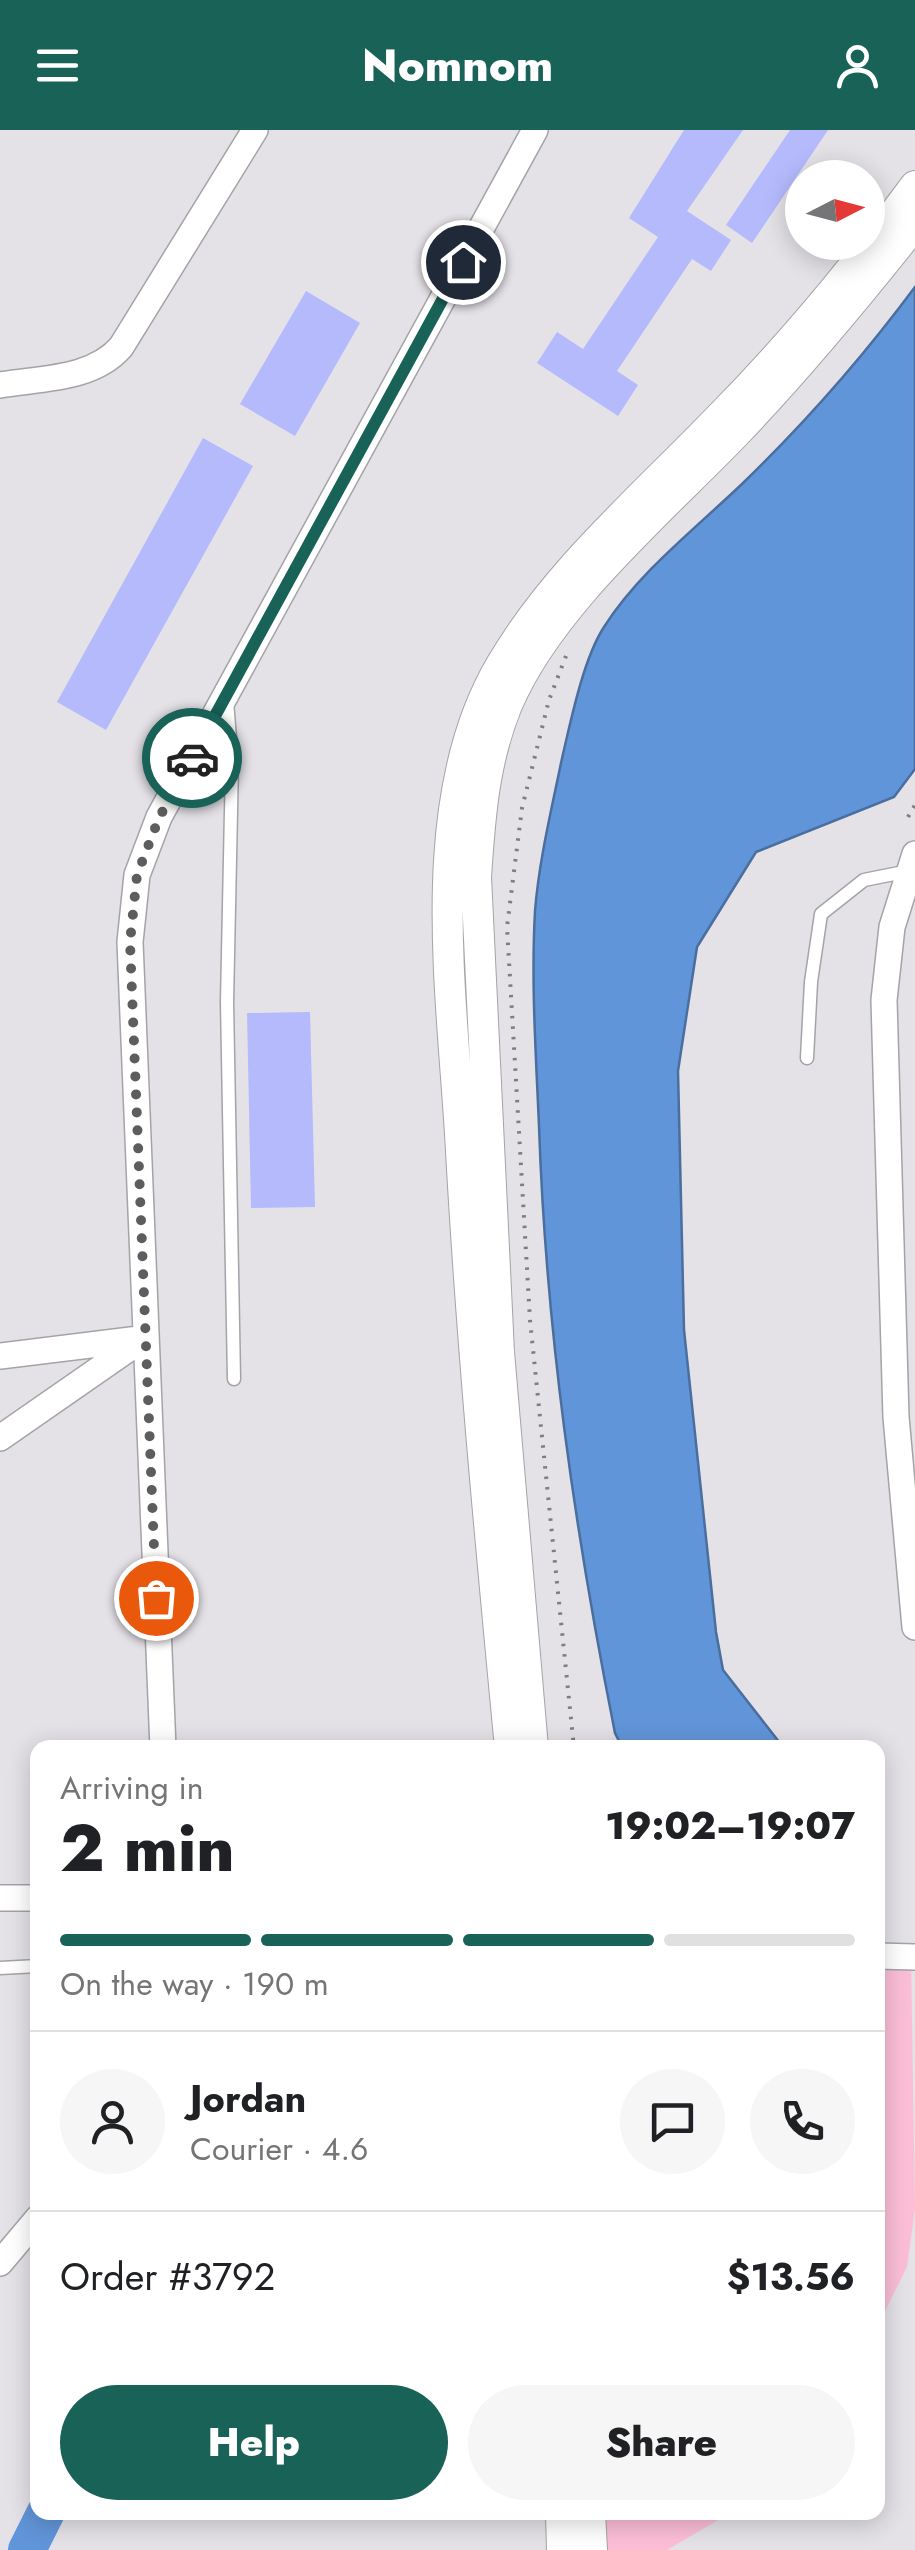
<!DOCTYPE html>
<meta charset="utf-8">
<style>
body{margin:0;font-family:Jost,sans-serif;background:#f6f6f6;color:#202124;height:100vh;display:flex;flex-direction:column;font-size:38px;white-space:nowrap}
*{box-sizing:border-box;margin:0}
p{font-size:32px;color:#757577}
.icon{flex:none;width:55px;height:55px;fill:none;stroke:currentColor;stroke-width:2;stroke-linecap:round;stroke-linejoin:round}
.map{position:relative;flex:1;overflow:hidden}
.panel{position:absolute;left:30px;top:1610px;width:855px;height:780px;display:flex;flex-direction:column;background:#fff;border-radius:20px;box-shadow:0 5px 25px #0003}
.panel>*{flex:none}
.needle{width:65px;rotate:84deg}
.fabs{position:absolute;left:785px;top:30px;display:grid;gap:20px}
.fabs a{display:grid;place-items:center;width:100px;height:100px;border-radius:50%;background:#fff;box-shadow:0 5px 25px #0003;font-size:50px}
.pin{position:absolute;display:grid;place-items:center;width:85px;height:85px;color:#fff;margin:-42px;border:5px solid #fff;border-radius:50%;box-shadow:0 2px 10px #0007}
.courier{position:absolute;display:grid;place-items:center;width:100px;height:100px;margin:-50px;border:8px solid #196258;border-radius:50%;background:#fff;color:#222;box-shadow:0 2px 12px #0007}
.summary em{font-style:normal;font-weight:800}
.summary div{display:flex;flex-direction:column-reverse}
.summary{display:flex;align-items:center;justify-content:space-between;height:170px;padding:0 30px}
h1{font-size:65px;font-weight:800;line-height:75px}
.bar{display:grid;grid-template-columns:repeat(4,1fr);gap:15px 10px;align-content:center;height:120px;padding:0 30px}
.bar i{height:12px;border-radius:8px;background:#e0e0e0}
.bar .on{background:#196258}
.bar p{grid-column:span 4}
.line{display:flex;align-items:center;gap:25px;padding:0 30px;border-top:2px solid #e0e0e0}
.line div{flex:1}
.round{display:grid;place-items:center;flex:none;width:105px;height:105px;border-radius:52px;background:#f6f6f6}
.cta{display:flex;gap:20px;margin-top:auto;padding:20px 30px}
.cta a{flex:1;height:115px;border-radius:60px;background:#196258;color:#fff;font-size:40px;font-weight:800;line-height:115px;text-align:center}
.cta a+a{background:#f6f6f6;color:#202124}
header{display:flex;justify-content:space-between;align-items:center;height:130px;padding:0 30px;background:#196258;color:#fff;font-size:45px;font-weight:800}
.map>svg:first-child{display:block}
.green{fill:#fbbed6}
.water{fill:#6195d9;stroke:#4a6e9e;stroke-width:2.5}
.lines{fill:none;stroke-linecap:round;stroke-linejoin:round}
.river{stroke:#6195d9;stroke-width:38}
.building{fill:#b4bafc}
.service-casing{stroke:#a4a3a7;stroke-width:15}
.minor-casing{stroke:#a4a3a7;stroke-width:28}
.tertiary-casing{stroke:#a4a3a7;stroke-width:32}
.path{stroke:#7e7d80;stroke-width:4;stroke-dasharray:2.5 8;stroke-linecap:butt}
.service{stroke:#fff;stroke-width:12}
.minor{stroke:#fff;stroke-width:25}
.tertiary{stroke:#fff;stroke-width:30}
.done{stroke:#5d5c5f;stroke-width:10;stroke-dasharray:0 18}
.route{stroke:#196258;stroke-width:12}
</style>
<header><svg class="icon" aria-label="menu" viewBox="0 0 24 24"><path d="M4 6h16M4 12h16M4 18h16"/></svg>Nomnom<svg class="icon" aria-label="person" viewBox="0 0 24 24"><circle cx="12" cy="8" r="4"/><path d="M4 21q1-7 8-7t8 7"/></svg></header>
<div class="map">
<svg width="915" height="2420" viewBox="0 0 915 2420">
<rect width="100%" height="100%" fill="#e4e2e7"/>
<path class="green" d="M 878,1826 L 911,1827 L 915,2079 L 907,2137 L 878,2195 Z
M 590,2383 L 730,2383 L 667,2420 L 592,2420 Z"/>
<path class="water" d="M 915,157 L 915,639 L 894,667 L 756,722 L 697,817 L 678,941 L 684,1200 L 716,1502 L 723,1540 L 783,1617 L 622,1617 L 615,1603 C 575,1402 546,1202 539,996 C 536,925 531,853 535,781 C 539,731 551,682 561,633 C 570,594 583,529 604,497 C 639,442 696,398 742,354 C 805,293 863,227 915,157 Z"/>
<g class="lines">
<path class="river" d="M 27,2420 L 46,2382"/>
</g>
<path class="building" d="M 684,0 L 743,0 L 687,81 L 731,110 L 711,141 L 692,129 L 617,241 L 638,255 L 618,286 L 537,233 L 557,202 L 583,219 L 658,107 L 629,88 Z
M 790,0 L 828,0 L 752,113 L 726,95 Z
M 306,161 L 360,193 L 295,306 L 240,274 Z
M 203,308 L 253,336 L 106,600 L 57,572 Z
M 310,882 L 315,1077 L 251,1078 L 247,883 Z"/>
<g class="lines">
<defs>
<path id="service" d="M 227,571 L 232,633 L 227,872 L 234,1249
M 807,928 L 811,852 L 821,784 L 864,750 L 909,741
M 0,1838 L 38,1836"/>
<path id="minor" d="M 0,255 C 41,248 92,250 121,217 L 255,0
M 915,724 L 892,797 L 884,870 L 896,1287 L 915,1497
M 0,1226 L 139,1209
M 0,1308 L 144,1208
M 163,1618 L 130,812 L 137,745 L 159,687 L 535,0
M 0,1768 L 38,1768
M 878,1826 L 915,1827
M 0,2133 L 38,2088"/>
<path id="tertiary" d="M 510,1618 C 491,1418 472,1220 461,1021 C 453,868 420,672 501,535 C 556,441 644,366 719,288 C 790,216 855,138 915,56
M 533,1618 L 499,1222 L 476,747 C 480,687 484,631 507,575 C 549,475 662,380 737,302 C 800,236 858,166 915,94
M 561,2382 L 562,2420
M 590,2382 L 592,2420"/>
</defs>
<use href="#service" class="service-casing"/>
<use href="#minor" class="minor-casing"/>
<use href="#tertiary" class="tertiary-casing"/>
<path class="path" d="M 566,526 L 549,570 L 522,678 L 507,797 L 530,1190 L 574,1618
M 908,687 L 915,675"/>
<use href="#service" class="service"/>
<use href="#minor" class="minor"/>
<use href="#tertiary" class="tertiary"/>
</g>
<g class="lines">
<path class="done" d="M 156,1468 L 130,812 L 137,745 L 159,688 L 192,628"/>
<path class="route" d="M 192,628 L 463,132"/>
</g>
</svg>
<div class="fabs">
<a><svg class="needle" viewBox="-14 -14 28 28"><path d="M0-13l5 13h-10z" fill="#e53935"/><path d="M0 13l5-13h-10z" fill="#757577"/></svg></a>
</div>
<div class="pin" style="left:156px;top:1468px;background:#ea580c"><svg class="icon" aria-label="bag" viewBox="0 0 24 24"><path d="M5 8h14l-1 12H6zM9 8a3 3 0 0 1 6 0"/></svg></div>
<div class="pin" style="left:463px;top:132px;background:#1f2937"><svg class="icon" aria-label="home" viewBox="0 0 24 24"><path d="M3 11l9-7 9 7M6 9v11h12V9"/></svg></div>
<div class="courier" style="left:192px;top:628px"><svg class="icon" aria-label="car" viewBox="0 0 24 24"><path d="M5 17H2v-5l4-1 3-4h7l3 4 3 1v5h-3M9 17h6M6 11h13"/><circle cx="7" cy="17" r="2"/><circle cx="17" cy="17" r="2"/></svg></div>
<section class="panel">
<div class="summary"><div><h1>2 min</h1><p>Arriving in</p></div><em>19:02–19:07</em></div>
<div class="bar"><i class="on"></i><i class="on"></i><i class="on"></i><i></i><p>On the way · 190 m</p></div>
<div class="line" style="height:180px"><a class="round"><svg class="icon" aria-label="person" viewBox="0 0 24 24"><circle cx="12" cy="8" r="4"/><path d="M4 21q1-7 8-7t8 7"/></svg></a><div><b>Jordan</b><p>Courier · 4.6</p></div><a class="round"><svg class="icon" aria-label="chat" viewBox="0 0 24 24"><path d="M4 5h16v11H9l-5 4z"/></svg></a><a class="round"><svg class="icon" aria-label="phone" viewBox="0 0 24 24"><path d="M5 4h4l2 5-3 2q2 4 5 5l2-3 5 2v4C11 20 4 13 5 4z"/></svg></a></div>
<div class="line" style="height:130px"><div>Order #3792</div><b>$13.56</b></div>
<div class="cta"><a>Help</a><a>Share</a></div>
</section>
</div>
